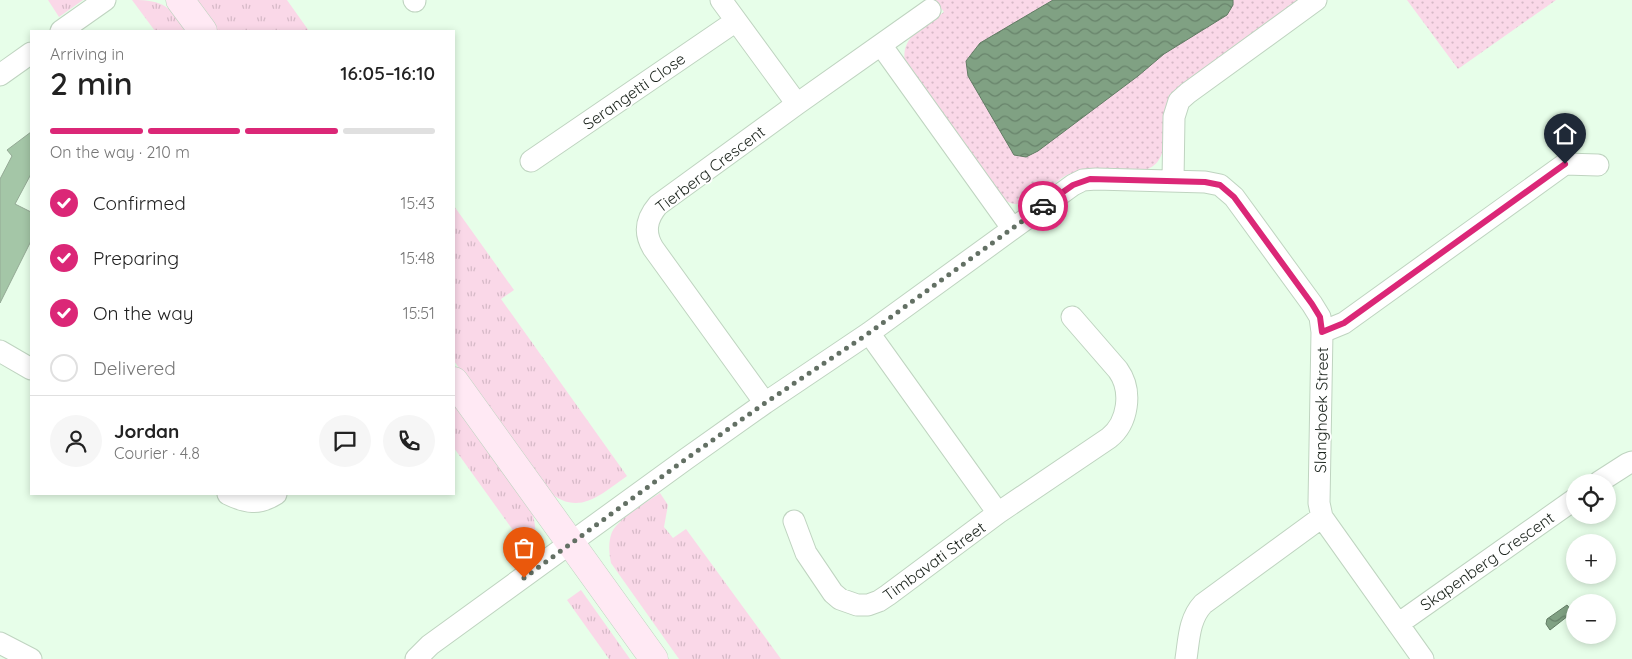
<!DOCTYPE html>
<meta charset="utf-8">
<style>
body{margin:0;font-family:Quicksand,sans-serif;background:#f6f6f6;color:#222;height:100vh;display:flex;flex-direction:column;font-size:19px;white-space:nowrap}
*{box-sizing:border-box;margin:0}
p{font-size:16px;color:#767676}
.icon{flex:none;width:28px;height:28px;fill:none;stroke:currentColor;stroke-width:2;stroke-linecap:round;stroke-linejoin:round}
.map{position:relative;flex:1;overflow:hidden}
.details{position:absolute;left:30px;top:30px;width:425px;height:465px;display:flex;flex-direction:column;background:#fff;border-radius:0px;box-shadow:0 2px 8px #0003}
.details>*{flex:none}
.controls{position:absolute;left:1566px;top:474px;display:grid;gap:10px}
.controls a{display:grid;place-items:center;width:50px;height:50px;border-radius:50%;background:#fff;box-shadow:0 2px 8px #0003;font-size:25px}
.pin{position:absolute;display:grid;place-items:center;width:42px;height:42px;color:#fff;margin:-51px -21px;border-radius:50% 50% 50% 0;rotate:-45deg;box-shadow:0 0 5px #0007}
.pin .icon{rotate:45deg}
.courier{position:absolute;display:grid;place-items:center;width:50px;height:50px;margin:-25px;border:4px solid #db2777;border-radius:50%;background:#fff;color:#222;box-shadow:0 1px 6px #0007}
.head em{font-style:normal;font-weight:600}
.head div{display:flex;flex-direction:column-reverse}
.head{display:flex;align-items:center;justify-content:space-between;height:85px;padding:0 20px}
h1{font-size:32px;font-weight:600;line-height:38px}
.bar{display:grid;grid-template-columns:repeat(4,1fr);gap:8px 5px;align-content:center;height:60px;padding:0 20px}
.bar i{height:6px;border-radius:4px;background:#e0e0e0}
.bar .current{background:#db2777}
.bar p{grid-column:span 4}
.line{display:flex;align-items:center;gap:12px;padding:0 20px;border-top:1px solid #e0e0e0}
.line div{flex:1}
.round{display:grid;place-items:center;flex:none;width:52px;height:52px;border-radius:26px;background:#f6f6f6}
ol{padding:0 20px;list-style:none}
li{display:flex;align-items:center;gap:15px;height:55px}
li p{margin-inline-start:auto}
li .icon{padding:5px;border-radius:50%;background:#db2777;color:#fff;stroke-width:4}
li:last-child{color:#767676}
li i{width:28px;height:28px;border:2px solid #e0e0e0;border-radius:50%}
.map>svg:first-child{display:block}
.grass{fill:url(#grass-tufts)}
.park{fill:url(#park-dots)}
.water{fill:url(#water-waves);stroke:#627c64}
.building{fill:#a4c6a7;stroke:#94a995}
.lines{fill:none;stroke-linecap:round;stroke-linejoin:round}
.street-casing{stroke:#bfd4c0;stroke-width:23}
.secondary-casing{stroke:#bfd4c0;stroke-width:29}
.street{stroke:#fff;stroke-width:21}
.secondary{stroke:#ffe9f4;stroke-width:28}
.done{stroke:#637064;stroke-width:5;stroke-dasharray:0 9}
.route{stroke:#db2777;stroke-width:6}
.labels{text-anchor:middle;stroke-width:4;stroke-linejoin:round;paint-order:stroke}
.street-label{font-size:16px;fill:#1c241d;stroke:#fff}
</style>
<div class="map">
<svg width="1632" height="659" viewBox="0 0 1632 659">
<defs>
<pattern id="grass-tufts" width="24" height="20" patternUnits="userSpaceOnUse" patternTransform="scale(1.25)"><rect width="24" height="20" fill="#fad8e8"/><path d="M3 7l-1-3M5 7V3M7 7l1-3M15 17l-1-3M17 17v-4M19 17l1-3" fill="none" stroke="#d6b9c7"/></pattern>
<pattern id="park-dots" width="8" height="8" patternUnits="userSpaceOnUse" patternTransform="scale(1.25)"><rect width="8" height="8" fill="#fad8e8"/><path d="M2 2h.1M6 6h.1" fill="none" stroke="#d6b9c7" stroke-width="1.8" stroke-linecap="round"/></pattern>
<pattern id="water-waves" width="16" height="10" patternUnits="userSpaceOnUse" patternTransform="scale(1.25)"><rect width="16" height="10" fill="#80a183"/><path d="M0 5q4-4 8 0t8 0" fill="none" stroke="#68836b"/></pattern>
</defs>
<rect width="100%" height="100%" fill="#e7fee9"/>
<path class="grass" d="M 48,0 L 83,0 L 59,17 Z
M 132,0 C 165,0 169,7 189,31 L 155,31 Z
M 196,0 L 287,0 L 309,31 L 217,31 Z
M 454,206 L 514,290 L 501,299 L 627,476 C 600,495 578,518 547,490 L 454,361 Z
M 454,400 L 531,509 C 539,532 536,549 521,568 L 512,555 L 515,533 L 454,448 Z
M 660,493 L 668,505 L 664,527 L 673,538 L 686,529 L 781,659 L 679,659 L 611,563 C 609,553 608,542 612,532 C 619,518 647,502 660,493 Z
M 581,590 L 630,659 L 609,659 L 567,600 Z"/>
<path class="park" d="M 935,0 L 1302,0 L 1169,99 C 1159,124 1176,164 1141,171 L 1082,170 C 1077,171 1072,173 1067,175 C 1046,186 1030,215 1004,200 L 905,62 C 900,36 926,25 944,12 Z
M 1407,0 L 1556,0 L 1458,69 Z"/>
<path class="water" d="M 1053,0 L 1233,0 L 1233,5 L 1227,15 L 1164,54 L 1138,76 L 1038,151 L 1026,157 L 1014,155 L 968,76 L 966,61 L 980,43 Z
M 1567,605 L 1573,612 L 1550,630 L 1546,624 L 1547,619 Z"/>
<path class="building" d="M 31,132 L 31,174 L 15,204 L 31,212 L 31,241 L 0,303 L 0,179 L 12,156 L 7,150 Z"/>
<g class="lines">
<defs>
<path id="street" d="M 414,0 L 415,1
M 721,0 L 797,104
M 61,31 L 105,0
M 881,45 L 1012,228
M 0,75 L 31,53
M 531,161 L 736,21
M 1173,181 L 1174,117 L 1179,101 L 1188,93 L 1316,0
M 1322,332 L 1344,323 L 1565,164 L 1598,165
M 869,333 L 998,513
M 0,351 L 31,369
M 765,403 L 653,248 C 644,233 646,219 658,205 L 797,104 L 930,10
M 1599,482 L 1627,464 L 1632,462
M 228,494 C 246,503 259,505 276,494
M 794,521 L 806,553 L 833,593 L 840,599 L 857,605 L 868,605 L 879,601 L 888,595 L 998,513 L 1109,438 C 1128,423 1133,391 1118,370 L 1072,317
M 1398,624 L 1575,499
M 0,643 L 31,659
M 416,659 L 430,645 L 686,459 L 765,403 L 869,333 L 1073,185 L 1083,180 L 1096,179 L 1205,182 L 1220,185 L 1234,197 L 1312,304 L 1320,317 L 1322,332 L 1319,503 L 1322,517 L 1423,659
M 1186,659 C 1189,639 1189,619 1203,604 L 1322,517"/>
<path id="secondary" d="M 180,0 L 203,31
M 454,381 L 654,659"/>
</defs>
<use href="#street" class="street-casing"/>
<use href="#secondary" class="secondary-casing"/>
<use href="#street" class="street"/>
<use href="#secondary" class="secondary"/>
</g>
<g class="lines">
<path class="done" d="M 524,578 L 686,459 L 765,403 L 869,333 L 1043,206"/>
<path class="route" d="M 1043,206 L 1073,185 L 1090,179 L 1205,182 L 1220,185 L 1234,197 L 1312,304 L 1320,317 L 1322,332 L 1344,323 L 1565,164"/>
</g>
<g class="labels">
<g class="street-label">
<text transform="translate(634 91) rotate(-35)" y="6">Serangetti Close</text>
<text transform="translate(710 169) rotate(-37)" y="6">Tierberg Crescent</text>
<text transform="translate(1321 410) rotate(-89)" y="6">Slanghoek Street</text>
<text transform="translate(934 561) rotate(-36)" y="6">Timbavati Street</text>
<text transform="translate(1487 561) rotate(-35)" y="6">Skapenberg Crescent</text>
</g>
</g>
</svg>
<div class="controls">
<a><svg class="icon" aria-label="locate" viewBox="0 0 24 24"><circle cx="12" cy="12" r="6"/><path d="M12 2v4M12 18v4M2 12h4M18 12h4"/></svg></a>
<a>+</a>
<a>−</a>
</div>
<div class="pin" style="left:524px;top:578px;background:#ea580c"><svg class="icon" aria-label="bag" viewBox="0 0 24 24"><path d="M5 8h14l-1 12H6zM9 8a3 3 0 0 1 6 0"/></svg></div>
<div class="pin" style="left:1565px;top:164px;background:#1f2937"><svg class="icon" aria-label="home" viewBox="0 0 24 24"><path d="M3 11l9-7 9 7M6 9v11h12V9"/></svg></div>
<div class="courier" style="left:1043px;top:206px"><svg class="icon" aria-label="car" viewBox="0 0 24 24"><path d="M5 17H2v-5l4-1 3-4h7l3 4 3 1v5h-3M9 17h6M6 11h13"/><circle cx="7" cy="17" r="2"/><circle cx="17" cy="17" r="2"/></svg></div>
<section class="details">
<div class="head"><div><h1>2 min</h1><p>Arriving in</p></div><em>16:05–16:10</em></div>
<div class="bar"><i class="current"></i><i class="current"></i><i class="current"></i><i></i><p>On the way · 210 m</p></div>
<ol>
<li><svg class="icon" aria-label="check" viewBox="0 0 24 24"><path d="M5 12l5 5 9-10"/></svg>Confirmed<p>15:43</p></li>
<li><svg class="icon" aria-label="check" viewBox="0 0 24 24"><path d="M5 12l5 5 9-10"/></svg>Preparing<p>15:48</p></li>
<li><svg class="icon" aria-label="check" viewBox="0 0 24 24"><path d="M5 12l5 5 9-10"/></svg>On the way<p>15:51</p></li>
<li><i></i>Delivered</li>
</ol>
<div class="line" style="height:90px"><a class="round"><svg class="icon" aria-label="person" viewBox="0 0 24 24"><circle cx="12" cy="8" r="4"/><path d="M4 21q1-7 8-7t8 7"/></svg></a><div><b>Jordan</b><p>Courier · 4.8</p></div><a class="round"><svg class="icon" aria-label="chat" viewBox="0 0 24 24"><path d="M4 5h16v11H9l-5 4z"/></svg></a><a class="round"><svg class="icon" aria-label="phone" viewBox="0 0 24 24"><path d="M5 4h4l2 5-3 2q2 4 5 5l2-3 5 2v4C11 20 4 13 5 4z"/></svg></a></div>
</section>
</div>
